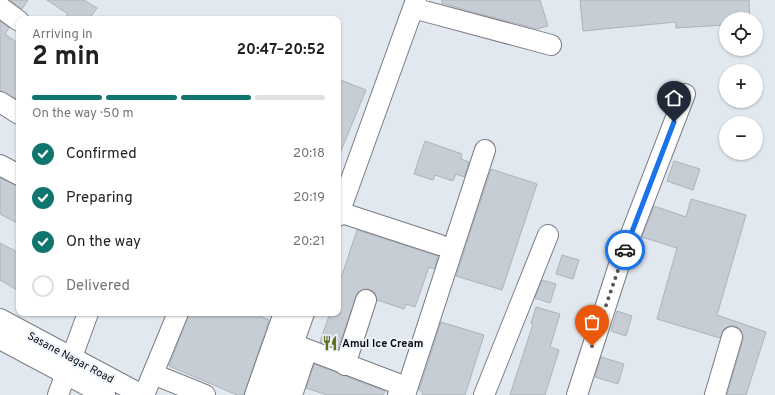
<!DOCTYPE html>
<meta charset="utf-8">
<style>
body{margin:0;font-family:Overpass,sans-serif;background:#f2f2f2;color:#202124;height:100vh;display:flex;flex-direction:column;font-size:15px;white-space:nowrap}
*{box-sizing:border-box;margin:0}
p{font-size:13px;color:#757577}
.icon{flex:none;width:22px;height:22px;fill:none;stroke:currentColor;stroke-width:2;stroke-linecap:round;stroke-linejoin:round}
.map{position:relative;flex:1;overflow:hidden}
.panel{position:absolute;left:16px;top:16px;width:325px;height:300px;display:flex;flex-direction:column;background:#fff;border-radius:8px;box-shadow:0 1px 3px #0004}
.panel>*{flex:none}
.tools{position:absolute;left:719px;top:12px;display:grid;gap:8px}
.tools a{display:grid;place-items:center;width:44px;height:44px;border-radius:50%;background:#fff;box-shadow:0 1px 3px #0004;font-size:20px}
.pin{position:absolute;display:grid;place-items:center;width:34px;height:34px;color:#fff;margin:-41px -17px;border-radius:50% 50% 50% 0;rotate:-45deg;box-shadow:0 0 4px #0007}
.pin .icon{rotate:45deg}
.courier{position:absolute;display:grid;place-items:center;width:40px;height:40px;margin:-20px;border:3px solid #1a73e8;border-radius:50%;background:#fff;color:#222;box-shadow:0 1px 5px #0007}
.summary em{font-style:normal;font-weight:700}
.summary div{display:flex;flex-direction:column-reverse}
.summary{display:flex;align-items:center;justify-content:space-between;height:68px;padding:0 16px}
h1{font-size:26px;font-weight:700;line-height:30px}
.bar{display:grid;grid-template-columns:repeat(4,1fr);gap:6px 4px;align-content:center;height:48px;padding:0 16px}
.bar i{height:5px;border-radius:3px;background:#e0e0e0}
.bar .selected{background:#0f766e}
.bar p{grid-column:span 4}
ol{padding:0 16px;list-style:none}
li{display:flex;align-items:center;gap:12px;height:44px}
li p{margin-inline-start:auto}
li .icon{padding:4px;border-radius:50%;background:#0f766e;color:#fff;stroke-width:4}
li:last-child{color:#757577}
li i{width:22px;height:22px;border:2px solid #e0e0e0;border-radius:50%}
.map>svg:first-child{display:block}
.building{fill:#c7cdd4;stroke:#adb3ba}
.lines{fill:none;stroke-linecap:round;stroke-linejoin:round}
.minor-casing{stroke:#787d84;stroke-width:22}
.minor{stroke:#fff;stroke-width:20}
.done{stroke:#565a5e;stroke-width:4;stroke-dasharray:0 7.2}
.route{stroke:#1a73e8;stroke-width:5}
.labels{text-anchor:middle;stroke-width:4;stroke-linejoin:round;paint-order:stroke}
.poi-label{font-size:11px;font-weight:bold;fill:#0b0d10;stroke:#eff5fd;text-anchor:start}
.street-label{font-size:11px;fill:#0b0d10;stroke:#eff5fd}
</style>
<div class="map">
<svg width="775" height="395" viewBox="0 0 775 395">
<rect width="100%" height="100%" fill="#e2e8ef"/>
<path class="building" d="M 10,0 L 28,0 L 22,9 Z
M 47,0 L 84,0 L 97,8 L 89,19 L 64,19 L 68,14 Z
M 442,0 L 540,0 L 548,26 L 537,29 L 462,9 L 442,3 Z
M 580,0 L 749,0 L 750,19 L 726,19 L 726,25 L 676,28 L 676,22 L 583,31 Z
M 0,21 L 9,28 L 5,34 L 19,44 L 19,100 L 0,91 Z
M 338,79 L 366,90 L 338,158 Z
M 425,141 L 462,154 L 461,159 L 469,162 L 464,177 L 456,174 L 453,181 L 435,175 L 433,180 L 414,174 Z
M 674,161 L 700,169 L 693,190 L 667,181 Z
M 491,169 L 537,184 L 502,290 L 456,276 Z
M 0,178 L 19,186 L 19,224 L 0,214 Z
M 691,199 L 746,215 L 717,315 L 766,332 L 746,395 L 727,395 L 743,340 L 743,334 L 740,329 L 735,326 L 729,326 L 724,329 L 720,338 L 657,319 L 677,248 L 642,237 L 654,206 L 686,217 Z
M 357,230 L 438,256 L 434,269 L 429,267 L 415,307 L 406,304 L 404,309 L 377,300 L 375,293 L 369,289 L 363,289 L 358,292 L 338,349 L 320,342 L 330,313 L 338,313 L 338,287 Z
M 0,243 L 19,253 L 19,291 L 0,280 Z
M 562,255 L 579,260 L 573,279 L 556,274 Z
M 542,280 L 556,284 L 550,303 L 535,298 Z
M 536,307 L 560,314 L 550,347 L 559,350 L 545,395 L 510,395 L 533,324 L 531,323 Z
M 617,311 L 632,316 L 626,336 L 611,331 Z
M 189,313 L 253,313 L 269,320 L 244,395 L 237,395 L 169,366 Z
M 441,322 L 484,335 L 465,395 L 422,395 L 423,392 L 419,390 Z
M 601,357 L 624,364 L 618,384 L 595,377 Z
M 314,364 L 385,391 L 383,395 L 327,395 L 306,388 Z"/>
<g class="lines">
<defs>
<path id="minor" d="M 0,7 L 19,21
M 413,8 L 551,45
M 0,102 L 19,114
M 0,165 L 19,175
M 339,212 L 440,245
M 338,216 L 416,0
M 0,319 L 142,395
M 0,339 L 105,395
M 293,344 L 401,385 L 398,395
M 345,365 L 366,300
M 153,374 L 205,395
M 58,395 L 88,313
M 144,395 L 178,313
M 255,395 L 284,313
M 275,395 L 304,313
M 292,395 L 307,350
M 405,395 L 485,150
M 484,395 L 548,235
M 577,395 L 619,265 L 685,94
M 715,395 L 732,337"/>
</defs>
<use href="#minor" class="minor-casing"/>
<use href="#minor" class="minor"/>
</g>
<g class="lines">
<path class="done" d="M 592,346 L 625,250"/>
<path class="route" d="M 625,250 L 674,122"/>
</g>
<defs>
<symbol id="restaurant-bare" viewBox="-9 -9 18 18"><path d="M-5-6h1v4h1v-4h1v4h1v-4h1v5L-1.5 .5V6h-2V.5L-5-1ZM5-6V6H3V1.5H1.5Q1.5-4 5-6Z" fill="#60701d" stroke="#eff5fd" stroke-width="2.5" paint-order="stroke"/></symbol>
</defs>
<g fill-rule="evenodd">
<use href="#restaurant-bare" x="319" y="332" width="22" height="22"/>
</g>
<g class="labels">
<g class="poi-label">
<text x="342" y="347">Amul Ice Cream</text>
</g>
<g class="street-label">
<text transform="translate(71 357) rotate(28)" y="4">Sasane Nagar Road</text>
</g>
</g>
</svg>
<div class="tools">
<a><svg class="icon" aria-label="locate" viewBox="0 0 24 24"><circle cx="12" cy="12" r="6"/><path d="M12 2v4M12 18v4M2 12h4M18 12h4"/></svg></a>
<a>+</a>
<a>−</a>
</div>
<div class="pin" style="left:592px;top:346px;background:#ea580c"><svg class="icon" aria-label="bag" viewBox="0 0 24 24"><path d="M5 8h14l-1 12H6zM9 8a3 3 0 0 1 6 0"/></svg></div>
<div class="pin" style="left:674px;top:122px;background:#1f2937"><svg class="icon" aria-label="home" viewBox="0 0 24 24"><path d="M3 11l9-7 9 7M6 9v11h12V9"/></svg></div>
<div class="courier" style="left:625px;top:250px"><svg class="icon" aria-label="car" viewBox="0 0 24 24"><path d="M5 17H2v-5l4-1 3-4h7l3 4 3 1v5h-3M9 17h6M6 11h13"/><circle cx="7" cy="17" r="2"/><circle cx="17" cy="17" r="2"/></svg></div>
<section class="panel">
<div class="summary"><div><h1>2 min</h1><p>Arriving in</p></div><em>20:47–20:52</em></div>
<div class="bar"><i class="selected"></i><i class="selected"></i><i class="selected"></i><i></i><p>On the way · 50 m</p></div>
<ol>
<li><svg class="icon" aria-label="check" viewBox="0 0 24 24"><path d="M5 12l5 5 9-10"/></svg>Confirmed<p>20:18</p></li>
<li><svg class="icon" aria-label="check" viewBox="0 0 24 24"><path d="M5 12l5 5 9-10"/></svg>Preparing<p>20:19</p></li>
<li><svg class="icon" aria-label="check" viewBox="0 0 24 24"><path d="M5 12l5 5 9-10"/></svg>On the way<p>20:21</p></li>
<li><i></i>Delivered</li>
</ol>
</section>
</div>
